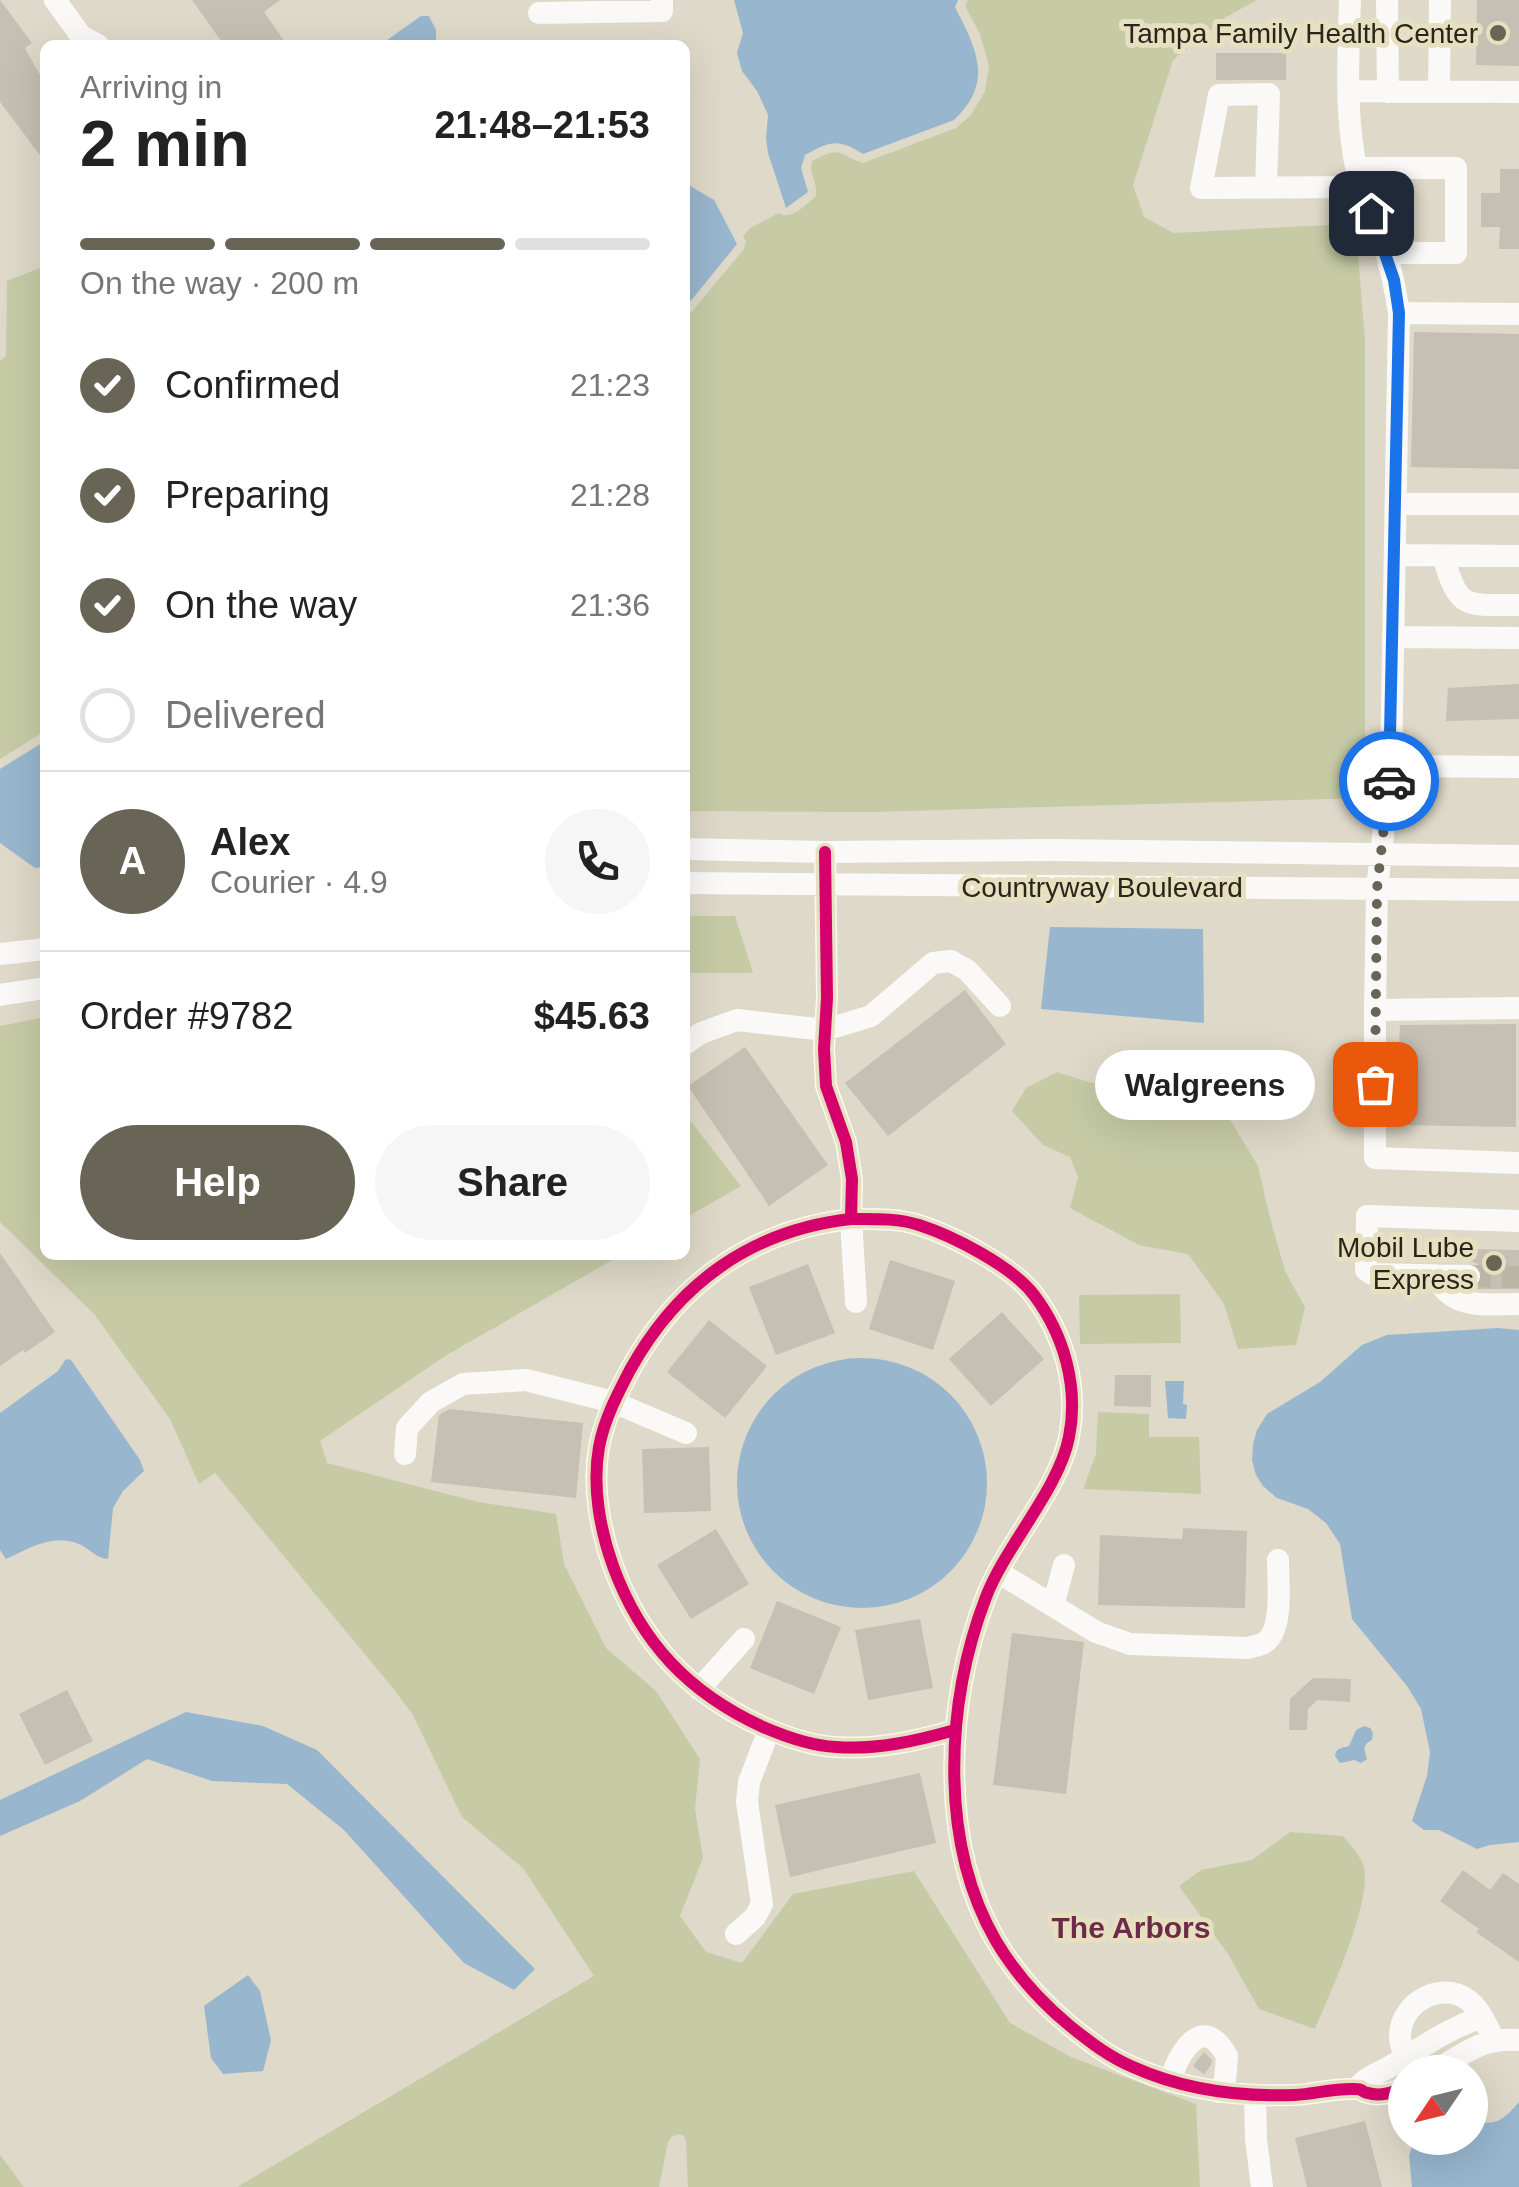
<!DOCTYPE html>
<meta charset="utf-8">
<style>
body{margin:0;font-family:Arial,sans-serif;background:#f6f6f6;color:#222;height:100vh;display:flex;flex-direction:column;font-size:38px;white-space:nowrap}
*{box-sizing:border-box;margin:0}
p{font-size:32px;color:#767676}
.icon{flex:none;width:55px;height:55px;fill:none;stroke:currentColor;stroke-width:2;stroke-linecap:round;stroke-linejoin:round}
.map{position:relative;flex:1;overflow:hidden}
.panel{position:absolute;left:40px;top:40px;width:650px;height:1220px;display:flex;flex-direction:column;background:#fff;border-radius:15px;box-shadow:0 10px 40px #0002}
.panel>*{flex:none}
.needle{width:65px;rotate:235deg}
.controls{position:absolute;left:1388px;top:2055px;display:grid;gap:20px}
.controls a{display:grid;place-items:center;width:100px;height:100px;border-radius:50%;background:#fff;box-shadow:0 10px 40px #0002;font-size:50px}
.pin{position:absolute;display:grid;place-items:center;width:85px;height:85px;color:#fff;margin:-42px;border-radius:20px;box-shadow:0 5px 15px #0006}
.courier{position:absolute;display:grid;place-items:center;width:100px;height:100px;margin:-50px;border:8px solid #1a73e8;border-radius:50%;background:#fff;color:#222;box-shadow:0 2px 12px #0007}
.bubble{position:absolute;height:70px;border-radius:35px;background:#fff;box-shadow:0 10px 40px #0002;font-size:32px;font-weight:800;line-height:70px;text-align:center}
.headline em{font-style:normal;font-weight:800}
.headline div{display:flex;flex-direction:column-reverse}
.headline{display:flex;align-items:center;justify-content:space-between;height:170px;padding:0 40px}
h1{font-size:65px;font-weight:800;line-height:75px}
.bar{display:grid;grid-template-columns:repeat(4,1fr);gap:15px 10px;align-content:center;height:120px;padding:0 40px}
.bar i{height:12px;border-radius:8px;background:#e0e0e0}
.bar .active{background:#686557}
.bar p{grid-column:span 4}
.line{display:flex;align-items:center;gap:25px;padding:0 40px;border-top:2px solid #e0e0e0}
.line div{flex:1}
.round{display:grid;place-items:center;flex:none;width:105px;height:105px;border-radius:52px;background:#f6f6f6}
ol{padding:0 40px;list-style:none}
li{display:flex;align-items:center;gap:30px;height:110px}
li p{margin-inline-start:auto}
li .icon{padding:10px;border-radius:50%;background:#686557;color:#fff;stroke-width:4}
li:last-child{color:#767676}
li i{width:55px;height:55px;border:5px solid #e0e0e0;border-radius:50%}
.action{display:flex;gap:20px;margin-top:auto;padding:20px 40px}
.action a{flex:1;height:115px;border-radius:60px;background:#686557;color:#fff;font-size:40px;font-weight:800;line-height:115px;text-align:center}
.action a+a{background:#f6f6f6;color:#222}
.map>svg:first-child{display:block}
.green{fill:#c6cba6}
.water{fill:#98b6ce}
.building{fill:#c6bfb3}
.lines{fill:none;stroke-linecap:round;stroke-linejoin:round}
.minor-tunnel{stroke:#bab5a5;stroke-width:22;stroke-dasharray:22 11;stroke-linecap:butt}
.minor{stroke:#faf9f7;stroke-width:22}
.cycleway-casing{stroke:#e6dfc0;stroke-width:19}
.cycleway{stroke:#d6006c;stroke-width:12}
.done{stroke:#686557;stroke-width:10;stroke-dasharray:0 18}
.route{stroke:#1a73e8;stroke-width:12}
.poi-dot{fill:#686557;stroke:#e6dfc0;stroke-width:4}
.labels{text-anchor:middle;stroke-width:10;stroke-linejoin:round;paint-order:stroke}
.poi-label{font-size:28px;fill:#28261a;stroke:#e6dfc0;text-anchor:end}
.street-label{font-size:28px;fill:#28261a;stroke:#e6dfc0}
.neighbourhood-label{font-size:30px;font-weight:bold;fill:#6d2b47;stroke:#e6dfc0}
</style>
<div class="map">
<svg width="1519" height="2187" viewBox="0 0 1519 2187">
<rect width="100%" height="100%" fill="#ded9c8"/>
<path class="green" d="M 968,0 L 1257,0 L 1226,17 L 1173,60 L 1133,185 L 1144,217 L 1174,233 L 1346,224 L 1357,243 L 1365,341 L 1365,798 L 870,812 L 685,811 L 685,320 L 744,249 L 746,242 L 743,236 L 750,228 L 779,213 C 791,221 805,205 815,197 C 820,185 808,174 812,161 C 841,145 837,154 863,163 L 956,128 L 971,115 L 985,91 L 989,66 L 980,34 L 965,6 Z
M 45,266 L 45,731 L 0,759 L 0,361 L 6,356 L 7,281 Z
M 685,916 L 735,916 L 753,973 L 685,973 Z
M 45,1017 L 45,1255 L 621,1255 L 445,1356 L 320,1441 L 327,1463 L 478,1502 L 556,1514 L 564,1564 L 606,1648 L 656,1691 L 700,1759 L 695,1809 L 703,1858 L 680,1916 L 706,1952 L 742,1963 L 793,1894 L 914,1871 L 1010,2023 L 1071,2057 L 1196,2104 L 1200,2187 L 688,2187 L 686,2142 L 684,2136 L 679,2134 L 671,2137 L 668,2142 L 659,2187 L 237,2187 L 594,1976 L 523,1868 L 462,1817 L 413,1715 L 392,1687 L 215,1473 L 199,1484 L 170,1419 L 94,1314 L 0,1222 L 0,1026 Z
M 1057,1072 L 1088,1082 L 1116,1087 L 1153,1079 L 1229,1118 L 1258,1166 L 1269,1214 L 1285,1271 L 1305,1307 L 1296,1345 L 1238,1349 L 1224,1304 L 1188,1254 L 1139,1245 L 1070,1208 L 1078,1177 L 1070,1157 L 1043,1145 L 1012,1111 L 1026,1088 Z
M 685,1114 L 741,1186 L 685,1218 Z
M 1180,1294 L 1181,1343 L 1080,1344 L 1079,1295 Z
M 1098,1412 L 1149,1414 L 1149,1437 L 1199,1437 L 1201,1494 L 1083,1489 L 1096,1454 Z
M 1290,1832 L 1343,1836 C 1349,1844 1358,1853 1362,1862 C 1377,1893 1329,1996 1315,2029 L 1259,2009 L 1228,1954 L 1179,1886 L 1201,1870 L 1252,1860 Z
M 0,2155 L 24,2187 L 0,2187 Z"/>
<path class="water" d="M 734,0 L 958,0 L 955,7 C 977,50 994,82 954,120 L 863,154 C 838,138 830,141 805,155 L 801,168 L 808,192 L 786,208 L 768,153 L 766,139 L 768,115 L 757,91 L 742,71 L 737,53 L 743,33 Z
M 421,16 L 429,16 L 436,30 L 436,45 L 380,45 Z
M 685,183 L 714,200 L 737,244 L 685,308 Z
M 45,741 L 45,867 L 35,868 L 0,843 L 0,769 Z
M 1050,927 L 1203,929 L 1204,1023 L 1041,1009 Z
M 1498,1328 L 1519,1330 L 1519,1842 L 1490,1845 L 1477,1849 L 1439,1830 L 1424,1830 L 1412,1821 L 1427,1776 L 1430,1752 L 1421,1709 L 1407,1686 L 1352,1619 L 1340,1544 L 1326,1523 L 1308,1509 L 1277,1498 L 1263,1486 L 1256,1475 L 1252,1460 L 1253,1444 L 1257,1430 L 1267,1414 L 1320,1382 L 1362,1345 L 1387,1335 Z
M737 1483a125 125 0 1 1 250 0a125 125 0 1 1-250 0Z
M 66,1359 L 71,1360 L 140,1460 L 144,1471 L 123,1491 L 113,1508 L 108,1559 C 96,1558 90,1549 79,1544 C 54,1533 29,1548 6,1559 L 0,1550 L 0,1413 L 58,1371 Z
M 1165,1381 L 1184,1381 L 1183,1404 L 1187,1405 L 1186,1419 L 1168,1418 Z
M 186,1712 L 263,1726 L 317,1750 L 535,1969 L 514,1990 L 464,1963 L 344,1830 L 287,1784 L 212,1781 L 147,1759 L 80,1801 L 0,1836 L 0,1800 Z
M 1364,1726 L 1370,1728 L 1373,1733 L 1372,1740 C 1362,1745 1364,1749 1367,1759 L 1361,1763 L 1354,1760 L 1340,1763 L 1335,1756 C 1336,1748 1341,1748 1349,1746 L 1356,1730 Z
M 248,1975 L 260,1991 L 271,2040 L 263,2071 L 223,2074 L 211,2058 L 204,2006 Z
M 1519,2102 L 1519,2187 L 1412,2187 L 1409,2156 L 1415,2138 L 1470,2138 L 1470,2120 C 1495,2127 1503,2121 1519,2102 Z"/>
<path class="building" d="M 0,0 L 32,43 L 25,48 L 45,84 L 45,162 L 0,102 Z
M 192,0 L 280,0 L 264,12 L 287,45 L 224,45 Z
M 1477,0 L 1519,0 L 1519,66 L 1476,65 Z
M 1216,53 L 1286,53 L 1286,80 L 1216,80 Z
M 1500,169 L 1519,169 L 1519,249 L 1499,249 L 1500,227 L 1481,227 L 1481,193 L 1500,193 Z
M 1414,332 L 1519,334 L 1519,469 L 1411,467 Z
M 1519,684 L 1519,719 L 1446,721 L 1448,688 Z
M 965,990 L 1006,1044 L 888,1136 L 845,1083 Z
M 1516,1024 L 1516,1127 L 1395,1125 L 1400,1025 Z
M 745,1047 L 828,1165 L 769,1206 L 688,1086 Z
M 1470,1249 L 1519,1250 L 1519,1289 L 1477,1289 L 1482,1283 L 1484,1275 L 1478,1264 L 1470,1261 Z
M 0,1253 L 55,1332 L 25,1353 L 23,1350 L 0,1366 Z
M 890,1260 L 955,1281 L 933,1350 L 869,1329 Z
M 808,1264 L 835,1333 L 776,1355 L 749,1287 Z
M 1002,1312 L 1044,1359 L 991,1406 L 949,1359 Z
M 709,1320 L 767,1366 L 725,1418 L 667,1372 Z
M 1115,1375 L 1151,1375 L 1151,1407 L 1114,1406 Z
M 449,1409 L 583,1423 L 576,1498 L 431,1482 L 439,1415 Z
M 709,1447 L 711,1511 L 644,1513 L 642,1449 Z
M 1183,1528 L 1247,1531 L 1245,1608 L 1098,1605 L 1100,1535 L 1182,1539 Z
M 716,1529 L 749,1584 L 691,1619 L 657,1565 Z
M 777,1601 L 841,1627 L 814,1694 L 750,1668 Z
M 920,1619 L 933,1688 L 868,1700 L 855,1630 Z
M 1012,1633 L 1084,1642 L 1066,1794 L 993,1785 Z
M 1313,1678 L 1351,1679 L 1350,1702 L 1317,1700 L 1308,1709 L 1307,1730 L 1289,1730 L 1290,1699 Z
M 67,1690 L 93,1741 L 45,1765 L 19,1714 Z
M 920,1773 L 936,1843 L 790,1877 L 775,1805 Z
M 1463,1870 L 1490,1890 L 1503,1873 L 1519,1884 L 1519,1962 L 1476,1932 L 1479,1929 L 1440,1901 Z
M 1204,2052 L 1212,2060 L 1211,2065 L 1204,2074 L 1193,2066 Z
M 1365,2121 L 1382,2187 L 1307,2187 L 1295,2138 Z"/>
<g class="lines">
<path class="minor-tunnel" d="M 1469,1276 L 1519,1277"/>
<path class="minor" d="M 55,0 L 81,36 L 98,45
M 1350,0 C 1348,59 1344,129 1361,187 C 1366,204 1375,220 1381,237 C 1390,262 1395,287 1399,313 L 1391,766 L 1377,889 L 1375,1010 L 1519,1008
M 1387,0 L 1388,92
M 539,13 L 662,11 L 662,0
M 1349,91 L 1519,92
M 1439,91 L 1440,0
M 1357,168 L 1456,168 L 1456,253 L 1386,253
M 1266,187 L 1269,94 L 1219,95 L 1201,188 L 1361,187
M 1399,313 L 1519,314
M 1396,504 L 1519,504
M 1395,555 L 1519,556
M 1443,556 C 1459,610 1464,605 1519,605
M 1393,637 L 1519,638
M 1391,766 L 1519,767
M 685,849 L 825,852 L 1051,850 L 1519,856
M 825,852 L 827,998 L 824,1049 L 826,1086 L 846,1142 L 852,1179 L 851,1219 C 874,1219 897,1218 919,1225 C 953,1236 1012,1266 1034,1295 C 1064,1335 1079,1387 1069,1437 C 1059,1489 1006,1545 986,1597 C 946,1701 938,1841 996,1941 C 1015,1973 1041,2002 1070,2026 C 1090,2042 1109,2057 1133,2067 C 1184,2090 1239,2097 1295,2095 C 1314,2094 1335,2088 1355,2089 C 1366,2089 1358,2091 1368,2093 C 1380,2097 1394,2092 1405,2088
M 685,883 L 1519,890
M 0,954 L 45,949
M 0,995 L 45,988
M 1375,1010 L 1375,1158 L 1519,1163
M 685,1044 L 701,1033 L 737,1020 L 825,1030 L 871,1016 L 933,963 L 951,961 L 967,970 L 1000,1006
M 1435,1275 C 1452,1311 1485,1304 1519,1304
M 1469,1276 L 1372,1274 L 1366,1270 L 1367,1216 L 1519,1221
M 856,1302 L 851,1219 C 752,1230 678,1283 630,1370 C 617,1395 604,1420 599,1447 C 592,1486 600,1530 613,1566 C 641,1643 689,1693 763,1727 C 786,1737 811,1746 836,1747 C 877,1750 916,1741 955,1730
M 405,1454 L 407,1428 L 431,1402 L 463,1384 L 526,1380 L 613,1402 L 686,1433
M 998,1572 L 1096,1632 L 1130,1644 L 1247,1648 C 1250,1647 1261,1645 1264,1643 C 1284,1631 1278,1581 1278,1560
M 1053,1606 L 1064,1565
M 699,1689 L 744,1639
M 736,1934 L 755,1917 L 762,1904 L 747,1802 L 749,1782 L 769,1730
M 1413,2072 C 1409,2064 1403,2053 1401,2044 C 1393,2007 1439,1978 1468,2000 C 1480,2009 1487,2026 1494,2040
M 1433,2072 C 1463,2054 1482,2037 1519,2040
M 1170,2081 C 1179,2053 1202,2011 1227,2056 L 1225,2080 L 1219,2092
M 1358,2088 C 1365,2077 1379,2073 1391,2066 C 1423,2047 1445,2030 1482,2017
M 1255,2095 L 1256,2139 L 1262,2187"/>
<defs>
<path id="cycleway" d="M 825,852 L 827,998 L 824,1049 L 826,1086 L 846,1142 L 852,1179 L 851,1219 C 874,1219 897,1218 919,1225 C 953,1236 1012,1266 1034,1295 C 1064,1335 1079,1387 1069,1437 C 1059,1489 1006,1545 986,1597 C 946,1701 938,1841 996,1941 C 1015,1973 1041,2002 1070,2026 C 1090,2042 1109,2057 1133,2067 C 1184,2090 1239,2097 1295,2095 C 1314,2094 1335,2088 1355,2089 C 1366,2089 1358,2091 1368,2093 C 1380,2097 1394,2092 1405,2088
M 851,1219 C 752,1230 678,1283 630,1370 C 617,1395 604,1420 599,1447 C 592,1486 600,1530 613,1566 C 641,1643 689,1693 763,1727 C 786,1737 811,1746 836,1747 C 877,1750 916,1741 955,1730"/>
</defs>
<use href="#cycleway" class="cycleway-casing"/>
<use href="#cycleway" class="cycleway"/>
</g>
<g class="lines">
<path class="done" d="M 1375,1084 L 1377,889 L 1389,781"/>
<path class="route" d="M 1371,213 L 1394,280 L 1399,313 L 1389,781"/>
</g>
<g class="poi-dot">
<circle cx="1498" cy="33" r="10"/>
<circle cx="1494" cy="1263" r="10"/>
</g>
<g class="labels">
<g class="poi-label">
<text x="1478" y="43">Tampa Family Health Center</text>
<text x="1474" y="1257">Mobil Lube<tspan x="1474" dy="32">Express</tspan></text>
</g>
<g class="street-label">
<text x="1102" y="897">Countryway Boulevard</text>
</g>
<g class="neighbourhood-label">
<text x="1131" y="1938">The Arbors</text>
</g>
</g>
</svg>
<div class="controls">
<a><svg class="needle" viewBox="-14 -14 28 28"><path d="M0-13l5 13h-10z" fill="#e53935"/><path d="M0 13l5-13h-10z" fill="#767676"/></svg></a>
</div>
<div class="pin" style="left:1375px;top:1084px;background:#ea580c"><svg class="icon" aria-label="bag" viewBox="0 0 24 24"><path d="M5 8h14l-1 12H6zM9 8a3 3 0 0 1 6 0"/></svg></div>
<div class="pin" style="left:1371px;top:213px;background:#1f2937"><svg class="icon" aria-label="home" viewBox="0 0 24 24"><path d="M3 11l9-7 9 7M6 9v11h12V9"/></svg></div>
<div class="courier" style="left:1389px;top:781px"><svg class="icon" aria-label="car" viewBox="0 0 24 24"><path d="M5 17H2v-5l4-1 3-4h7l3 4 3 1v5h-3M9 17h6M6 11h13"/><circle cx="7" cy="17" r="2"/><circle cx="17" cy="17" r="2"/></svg></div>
<div class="bubble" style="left:1095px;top:1050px;width:220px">Walgreens</div>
<section class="panel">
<div class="headline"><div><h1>2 min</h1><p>Arriving in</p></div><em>21:48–21:53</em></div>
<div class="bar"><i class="active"></i><i class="active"></i><i class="active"></i><i></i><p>On the way · 200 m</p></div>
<ol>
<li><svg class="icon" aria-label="check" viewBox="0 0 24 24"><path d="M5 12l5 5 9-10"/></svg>Confirmed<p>21:23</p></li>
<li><svg class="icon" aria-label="check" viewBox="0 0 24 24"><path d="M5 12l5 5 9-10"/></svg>Preparing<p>21:28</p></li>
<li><svg class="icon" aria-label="check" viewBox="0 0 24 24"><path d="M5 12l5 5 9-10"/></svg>On the way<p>21:36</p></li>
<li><i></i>Delivered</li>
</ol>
<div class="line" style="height:180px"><b class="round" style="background:#686557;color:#fff">A</b><div><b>Alex</b><p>Courier · 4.9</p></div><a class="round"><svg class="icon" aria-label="phone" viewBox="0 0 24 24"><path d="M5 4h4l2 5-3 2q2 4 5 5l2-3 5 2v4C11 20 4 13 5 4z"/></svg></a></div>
<div class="line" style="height:130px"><div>Order #9782</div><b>$45.63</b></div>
<div class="action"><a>Help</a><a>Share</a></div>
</section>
</div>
